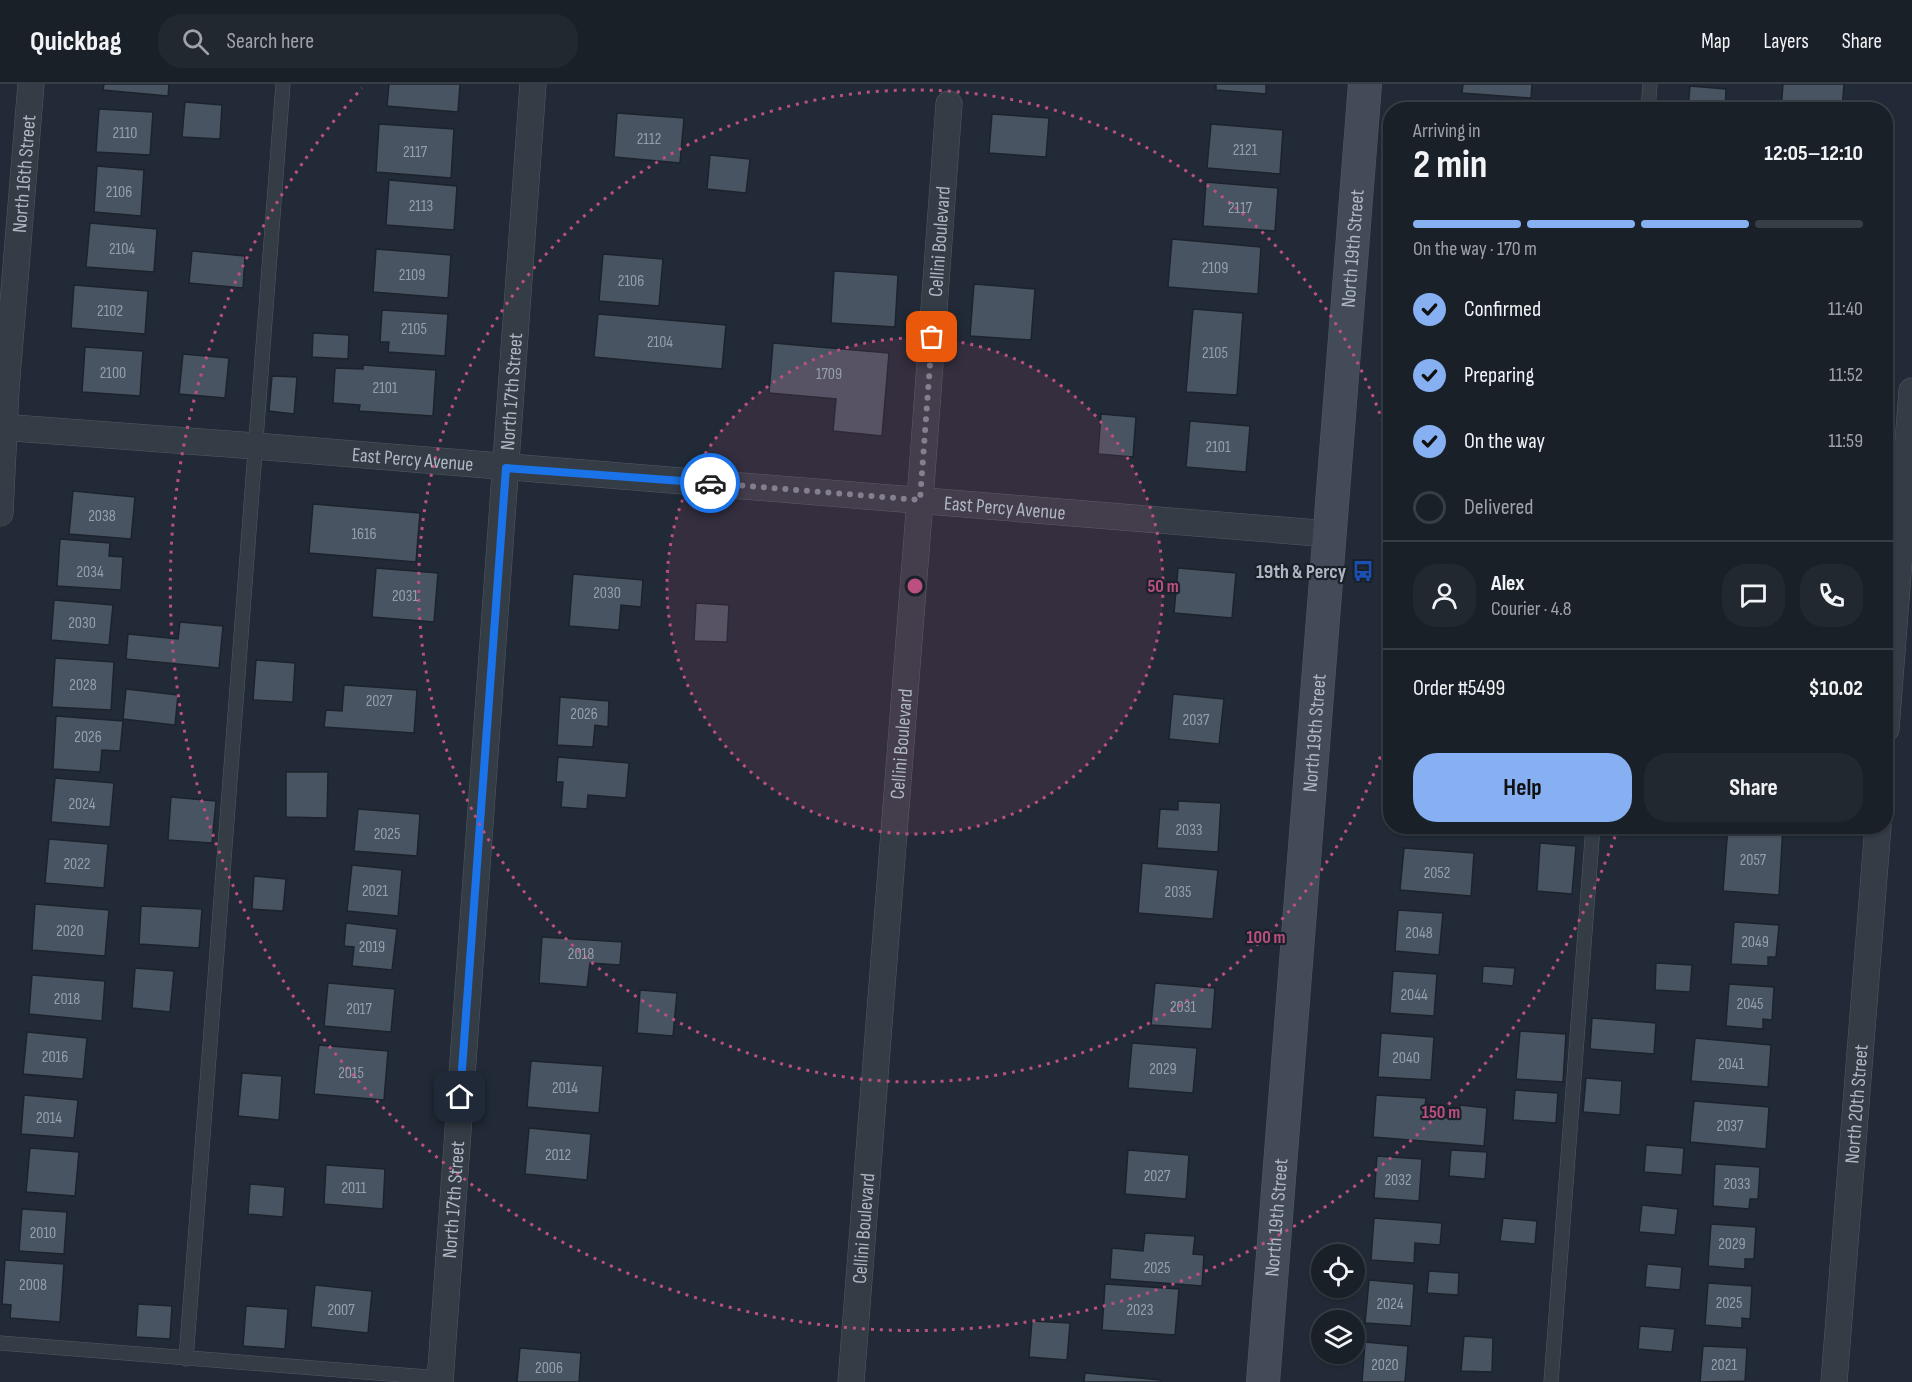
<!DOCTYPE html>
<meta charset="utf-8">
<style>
body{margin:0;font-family:"Sofia Sans Condensed",sans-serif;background:#222830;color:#f1f3f6;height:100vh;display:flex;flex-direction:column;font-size:22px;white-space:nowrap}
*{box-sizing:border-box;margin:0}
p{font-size:20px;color:#9fa3a8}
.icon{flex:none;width:33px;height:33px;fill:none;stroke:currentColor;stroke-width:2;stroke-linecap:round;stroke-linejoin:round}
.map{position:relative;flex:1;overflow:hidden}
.sheet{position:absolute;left:1383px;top:18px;width:510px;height:732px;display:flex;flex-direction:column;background:#192028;border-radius:24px;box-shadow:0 2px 4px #0004,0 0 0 2px #373e45}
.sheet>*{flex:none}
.tools{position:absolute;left:1311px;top:1160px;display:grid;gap:12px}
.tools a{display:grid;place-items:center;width:54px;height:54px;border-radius:50%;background:#192028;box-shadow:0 2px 4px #0004,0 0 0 2px #373e45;font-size:30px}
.pin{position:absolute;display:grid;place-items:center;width:51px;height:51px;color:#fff;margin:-26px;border-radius:12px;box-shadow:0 3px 9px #0006}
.courier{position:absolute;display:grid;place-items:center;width:60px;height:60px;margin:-30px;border:4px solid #1a73e8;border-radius:50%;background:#fff;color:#222;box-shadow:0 2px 8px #0007}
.summary em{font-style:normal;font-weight:700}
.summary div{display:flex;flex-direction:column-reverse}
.summary{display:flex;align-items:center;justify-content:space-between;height:102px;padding:0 30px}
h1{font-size:39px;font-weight:700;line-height:45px}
.bar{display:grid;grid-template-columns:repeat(4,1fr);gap:9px 6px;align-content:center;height:72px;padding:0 30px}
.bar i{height:8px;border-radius:4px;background:#373e45}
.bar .selected{background:#86b0f1}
.bar p{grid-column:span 4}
.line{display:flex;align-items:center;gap:15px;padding:0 30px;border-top:2px solid #373e45}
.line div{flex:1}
.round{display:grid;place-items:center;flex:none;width:63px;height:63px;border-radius:24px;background:#222830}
ol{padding:0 30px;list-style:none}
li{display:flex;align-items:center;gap:18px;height:66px}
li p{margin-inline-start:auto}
li .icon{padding:6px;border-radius:50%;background:#86b0f1;color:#111;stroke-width:4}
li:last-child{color:#9fa3a8}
li i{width:33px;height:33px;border:3px solid #373e45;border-radius:50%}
.action{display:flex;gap:12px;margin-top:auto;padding:12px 30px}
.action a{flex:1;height:69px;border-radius:24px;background:#86b0f1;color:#111;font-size:24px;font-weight:700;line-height:69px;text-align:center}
.action a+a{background:#222830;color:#f1f3f6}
header{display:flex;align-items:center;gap:36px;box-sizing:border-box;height:84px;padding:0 30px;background:#192028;border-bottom:2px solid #373e45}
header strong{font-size:28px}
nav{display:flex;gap:33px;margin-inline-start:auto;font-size:21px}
.search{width:420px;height:54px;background:#222830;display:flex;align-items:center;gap:15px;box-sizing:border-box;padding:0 21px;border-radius:24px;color:#9fa3a8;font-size:22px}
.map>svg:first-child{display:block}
.building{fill:#495462;stroke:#1c232d;stroke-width:1.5}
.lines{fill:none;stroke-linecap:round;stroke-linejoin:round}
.lane-casing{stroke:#525a64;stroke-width:15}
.street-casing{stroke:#525a64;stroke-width:27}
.secondary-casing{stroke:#525a64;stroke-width:34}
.lane{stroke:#343c46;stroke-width:14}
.street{stroke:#343c46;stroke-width:26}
.secondary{stroke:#434b59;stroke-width:33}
.done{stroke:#7d8692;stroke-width:6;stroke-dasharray:0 10.8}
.route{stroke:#1a73e8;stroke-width:8}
.ring{fill:none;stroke:#bb507f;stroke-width:3;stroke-dasharray:3 6}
.labels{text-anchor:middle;stroke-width:4.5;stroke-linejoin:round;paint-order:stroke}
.number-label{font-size:16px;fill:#969eab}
.street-label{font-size:20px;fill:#afb7c3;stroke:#1a212b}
.poi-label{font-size:20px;font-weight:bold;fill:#afb7c3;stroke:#1a212b;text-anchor:end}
.centre{fill:#bb507f;stroke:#1a212b;stroke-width:3}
.ring-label{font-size:18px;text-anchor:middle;font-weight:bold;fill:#bb507f;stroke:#1a212b;stroke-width:4.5;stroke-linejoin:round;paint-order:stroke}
</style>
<header>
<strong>Quickbag</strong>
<div class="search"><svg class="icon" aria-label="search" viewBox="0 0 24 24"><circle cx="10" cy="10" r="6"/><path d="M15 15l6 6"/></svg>Search here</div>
<nav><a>Map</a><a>Layers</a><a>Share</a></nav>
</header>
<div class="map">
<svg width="1912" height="1298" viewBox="0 0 1912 1298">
<rect width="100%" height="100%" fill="#212a36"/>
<path class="building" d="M 104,0 L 169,0 L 168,12 L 103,6 Z
M 389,0 L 460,0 L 458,28 L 387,22 Z
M 1216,0 L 1266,0 L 1266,10 L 1216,6 Z
M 1463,0 L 1532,0 L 1531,14 L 1462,9 Z
M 1783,0 L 1844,0 L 1842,26 L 1781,26 Z
M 1690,2 L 1726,5 L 1725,26 L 1688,26 Z
M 185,18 L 222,21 L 220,55 L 182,53 Z
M 1534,19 L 1569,22 L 1569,26 L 1533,26 Z
M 99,25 L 153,28 L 150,71 L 96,68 Z
M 617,29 L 684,34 L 680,79 L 614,73 Z
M 992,30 L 1049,34 L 1046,73 L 989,69 Z
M 379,40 L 454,45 L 451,94 L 376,88 Z
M 1211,40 L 1283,46 L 1280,90 L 1207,84 Z
M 710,71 L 750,75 L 746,109 L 707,105 Z
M 97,82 L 144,86 L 141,132 L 94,128 Z
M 389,96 L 457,102 L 454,146 L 386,141 Z
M 1206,98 L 1278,104 L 1275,147 L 1203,142 Z
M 90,139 L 157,145 L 154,188 L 86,183 Z
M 1172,155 L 1261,163 L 1258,210 L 1168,203 Z
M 376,165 L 451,171 L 448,214 L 373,208 Z
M 192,167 L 245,172 L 243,204 L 189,199 Z
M 603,170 L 663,175 L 659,222 L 599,217 Z
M 834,187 L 898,191 L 895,243 L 831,239 Z
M 974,200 L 1035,205 L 1031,256 L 970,252 Z
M 74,201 L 148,207 L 145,250 L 71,244 Z
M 1193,225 L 1243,229 L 1237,311 L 1186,308 Z
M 382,226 L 448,230 L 445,272 L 388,268 L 389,258 L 380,258 Z
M 598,230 L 726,241 L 722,285 L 594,273 Z
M 313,249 L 349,251 L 348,275 L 312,273 Z
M 773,259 L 889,269 L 882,352 L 833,347 L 836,315 L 769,309 Z
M 85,263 L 143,267 L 140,312 L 82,308 Z
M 183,270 L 229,274 L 225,314 L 179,310 Z
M 363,281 L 436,286 L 433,332 L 359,327 L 360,321 L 333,319 L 335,284 L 363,285 Z
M 272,292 L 297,293 L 294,330 L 269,327 Z
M 1101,330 L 1136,333 L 1133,373 L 1098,370 Z
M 1190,337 L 1250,342 L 1246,388 L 1186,383 Z
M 73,407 L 135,413 L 131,455 L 69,450 Z
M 313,420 L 420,429 L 416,478 L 309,469 Z
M 60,455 L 110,459 L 109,472 L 123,473 L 121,506 L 57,502 Z
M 376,484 L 438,489 L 434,538 L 372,533 Z
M 1178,484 L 1236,489 L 1232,534 L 1174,529 Z
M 573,490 L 643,496 L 641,523 L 621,521 L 619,546 L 569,542 Z
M 54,516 L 113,521 L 109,561 L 51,556 Z
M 696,519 L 729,521 L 727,558 L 694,557 Z
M 180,538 L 223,542 L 219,584 L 126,575 L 128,550 L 178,555 Z
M 55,574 L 114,578 L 111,626 L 52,623 Z
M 256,576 L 295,579 L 293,618 L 253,616 Z
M 344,601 L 417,606 L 414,649 L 324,643 L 326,626 L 342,627 Z
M 126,605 L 178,611 L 175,641 L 123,635 Z
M 1173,610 L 1224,615 L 1219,660 L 1169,655 Z
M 560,613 L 609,617 L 608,643 L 595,641 L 593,663 L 557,661 Z
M 56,632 L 123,637 L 120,667 L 102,666 L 100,688 L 53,685 Z
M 558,673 L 629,679 L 626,714 L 588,711 L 587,725 L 561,723 L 563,698 L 556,698 Z
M 286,688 L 328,688 L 327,734 L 286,733 Z
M 55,694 L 114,699 L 110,743 L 51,738 Z
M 171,713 L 216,717 L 212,759 L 168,756 Z
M 1178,717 L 1221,719 L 1218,768 L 1157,764 L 1160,725 L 1178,726 Z
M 358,725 L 420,730 L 417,772 L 354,767 Z
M 1403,742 L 1449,742 L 1449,747 Z
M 1728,742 L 1783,742 L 1779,811 L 1723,807 Z
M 49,755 L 108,760 L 104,804 L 45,799 Z
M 1540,759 L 1576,762 L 1572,810 L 1537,807 Z
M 1404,764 L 1474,769 L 1471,812 L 1400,806 Z
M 1142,779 L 1218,786 L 1213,835 L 1138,829 Z
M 352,781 L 402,786 L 398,832 L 347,827 Z
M 254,792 L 286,795 L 283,827 L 252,825 Z
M 35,820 L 109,826 L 105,872 L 32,866 Z
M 141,822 L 202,825 L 199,864 L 139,860 Z
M 1398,826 L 1443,829 L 1439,871 L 1395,867 Z
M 1734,838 L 1779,841 L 1776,873 L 1768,873 L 1768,882 L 1731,880 Z
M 346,839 L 397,845 L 392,886 L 352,882 L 354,863 L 344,862 Z
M 542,853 L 622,858 L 620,881 L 590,879 L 587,903 L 539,899 Z
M 1656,879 L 1692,881 L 1690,908 L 1655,906 Z
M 1483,882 L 1515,884 L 1513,902 L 1482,899 Z
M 135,884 L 174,887 L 170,928 L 132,924 Z
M 1393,887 L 1437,890 L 1434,932 L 1390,929 Z
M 32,891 L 105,897 L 102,937 L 29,930 Z
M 328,899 L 395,905 L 391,948 L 324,942 Z
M 1155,899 L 1215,904 L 1212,945 L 1151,941 Z
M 1729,900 L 1774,903 L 1772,936 L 1763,935 L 1763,945 L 1726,942 Z
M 640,906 L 677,909 L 673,952 L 637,949 Z
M 1592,934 L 1656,939 L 1654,970 L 1590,965 Z
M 1520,947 L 1566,950 L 1563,998 L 1516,995 Z
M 27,948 L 87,954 L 83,995 L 23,990 Z
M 1381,949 L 1434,953 L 1431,996 L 1378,993 Z
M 1695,954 L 1771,961 L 1768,1003 L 1691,997 Z
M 1132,959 L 1197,964 L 1193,1009 L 1128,1004 Z
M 319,961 L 388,967 L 384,1016 L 314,1010 Z
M 531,977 L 603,982 L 599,1029 L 527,1023 Z
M 242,989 L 282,992 L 279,1036 L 238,1032 Z
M 1586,994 L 1622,997 L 1620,1031 L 1583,1028 Z
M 1515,1006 L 1558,1009 L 1556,1039 L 1513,1036 Z
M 24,1011 L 78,1016 L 74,1054 L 21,1050 Z
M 1376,1011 L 1426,1014 L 1424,1031 L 1459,1035 L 1460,1021 L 1487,1024 L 1484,1062 L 1373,1053 Z
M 1694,1017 L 1769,1023 L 1766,1065 L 1690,1058 Z
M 529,1044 L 591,1050 L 587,1096 L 525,1090 Z
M 1646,1061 L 1684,1064 L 1682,1091 L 1644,1088 Z
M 30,1064 L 79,1068 L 75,1112 L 26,1108 Z
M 1128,1066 L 1189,1071 L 1186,1115 L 1125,1110 Z
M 1451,1066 L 1487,1068 L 1485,1095 L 1449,1092 Z
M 1377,1072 L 1422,1075 L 1419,1117 L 1374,1114 Z
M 1715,1080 L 1760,1083 L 1758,1115 L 1750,1115 L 1749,1125 L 1713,1122 Z
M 326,1081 L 385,1085 L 383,1125 L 324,1120 Z
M 250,1100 L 285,1103 L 283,1133 L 248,1130 Z
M 1642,1121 L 1678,1125 L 1675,1151 L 1639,1148 Z
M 22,1125 L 67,1128 L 64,1170 L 19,1167 Z
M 1374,1134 L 1442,1139 L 1440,1161 L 1415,1159 L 1414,1179 L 1371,1176 Z
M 1503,1134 L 1537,1137 L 1535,1160 L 1500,1157 Z
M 1711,1140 L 1756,1143 L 1754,1175 L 1745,1175 L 1745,1185 L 1708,1182 Z
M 1145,1149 L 1195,1152 L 1193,1170 L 1204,1171 L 1202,1202 L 1110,1195 L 1112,1164 L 1143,1167 Z
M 5,1176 L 64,1180 L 60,1238 L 10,1234 L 11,1221 L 2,1220 Z
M 1647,1180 L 1682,1183 L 1680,1206 L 1645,1203 Z
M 1429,1187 L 1459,1189 L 1458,1211 L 1427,1209 Z
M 1369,1196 L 1414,1200 L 1411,1242 L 1365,1239 Z
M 1708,1199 L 1752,1202 L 1750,1235 L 1742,1234 L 1742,1244 L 1705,1241 Z
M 1105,1200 L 1179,1205 L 1175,1251 L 1102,1246 Z
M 315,1201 L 372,1207 L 368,1249 L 311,1243 Z
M 138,1220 L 172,1222 L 170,1255 L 136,1253 Z
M 246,1222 L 288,1225 L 285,1265 L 243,1262 Z
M 1032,1237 L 1070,1239 L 1067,1276 L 1029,1273 Z
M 1640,1242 L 1675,1245 L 1672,1268 L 1638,1265 Z
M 1464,1252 L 1493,1254 L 1492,1288 L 1461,1287 Z
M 1365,1258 L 1408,1262 L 1405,1298 L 1362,1298 Z
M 1703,1262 L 1747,1264 L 1745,1297 L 1700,1298 Z
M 520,1264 L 581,1269 L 579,1298 L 517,1298 Z
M 1085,1289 L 1161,1296 L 1161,1298 L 1084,1298 Z"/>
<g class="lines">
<defs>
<path id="lane" d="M 1648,26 L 1650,0
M 0,1259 L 440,1294
M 186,1275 L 283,0
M 1551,1298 L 1593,742"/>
<g id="street">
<path id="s1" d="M 0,343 L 255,362 L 1329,450"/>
<path id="s2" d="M 0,429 L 6,305 L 31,0"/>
<path d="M 1886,645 L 1912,307"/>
<path id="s3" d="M 440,1298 L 533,0"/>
<path id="s4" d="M 851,1298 L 920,416 L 949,20"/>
<path id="s5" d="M 1834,1298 L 1878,742"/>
</g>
<g id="secondary">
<path id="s6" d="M 1263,1298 L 1365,0"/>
</g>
</defs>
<use href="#lane" class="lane-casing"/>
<use href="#street" class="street-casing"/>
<use href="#secondary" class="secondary-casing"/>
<use href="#lane" class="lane"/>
<use href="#street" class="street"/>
<use href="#secondary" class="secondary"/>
</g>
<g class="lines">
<path class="done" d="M 710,399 L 920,416 L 932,253"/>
<path class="route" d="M 460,1013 L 506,384 L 710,399"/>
</g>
<circle cx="915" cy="502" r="248" fill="#bb507f" fill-opacity=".12"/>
<g class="ring">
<circle cx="915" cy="502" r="248"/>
<path d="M1389 647A496 496 0 1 1 1389 357"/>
<path d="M1618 744A744 744 0 1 1 362 4"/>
</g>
<defs>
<symbol id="bus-bare" viewBox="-9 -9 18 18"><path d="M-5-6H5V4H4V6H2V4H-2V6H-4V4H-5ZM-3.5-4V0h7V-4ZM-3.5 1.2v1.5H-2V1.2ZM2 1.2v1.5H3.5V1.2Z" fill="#1a4fb4" stroke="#1a212b" stroke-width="2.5" paint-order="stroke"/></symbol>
</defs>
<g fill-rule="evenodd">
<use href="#bus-bare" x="1348" y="472" width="30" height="30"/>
</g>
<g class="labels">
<g class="number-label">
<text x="125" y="54">2110</text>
<text x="649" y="60">2112</text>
<text x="1245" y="71">2121</text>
<text x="415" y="73">2117</text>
<text x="119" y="113">2106</text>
<text x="421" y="127">2113</text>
<text x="1240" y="129">2117</text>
<text x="122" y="170">2104</text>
<text x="1215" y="189">2109</text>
<text x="412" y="196">2109</text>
<text x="631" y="202">2106</text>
<text x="110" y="232">2102</text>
<text x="414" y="250">2105</text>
<text x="660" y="263">2104</text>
<text x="1215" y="274">2105</text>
<text x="113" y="294">2100</text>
<text x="829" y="295">1709</text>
<text x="385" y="309">2101</text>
<text x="1218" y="368">2101</text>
<text x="102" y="437">2038</text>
<text x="364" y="455">1616</text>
<text x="90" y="493">2034</text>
<text x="607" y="514">2030</text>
<text x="405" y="517">2031</text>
<text x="82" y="544">2030</text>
<text x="83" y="606">2028</text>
<text x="379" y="622">2027</text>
<text x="584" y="635">2026</text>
<text x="1196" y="641">2037</text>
<text x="88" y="658">2026</text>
<text x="82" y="725">2024</text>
<text x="1189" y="751">2033</text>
<text x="387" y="755">2025</text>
<text x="1753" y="781">2057</text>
<text x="77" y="785">2022</text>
<text x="1437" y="794">2052</text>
<text x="375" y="812">2021</text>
<text x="1178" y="813">2035</text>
<text x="70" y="852">2020</text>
<text x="1419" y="854">2048</text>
<text x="1755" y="863">2049</text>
<text x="372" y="868">2019</text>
<text x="581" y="875">2018</text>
<text x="1414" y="916">2044</text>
<text x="67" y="920">2018</text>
<text x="1750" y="925">2045</text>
<text x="1183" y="928">2031</text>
<text x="359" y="930">2017</text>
<text x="55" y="978">2016</text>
<text x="1406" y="979">2040</text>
<text x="1731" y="985">2041</text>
<text x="1163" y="990">2029</text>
<text x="351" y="994">2015</text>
<text x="565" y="1009">2014</text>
<text x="49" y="1039">2014</text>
<text x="1730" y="1047">2037</text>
<text x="558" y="1076">2012</text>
<text x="1157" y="1097">2027</text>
<text x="1398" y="1101">2032</text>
<text x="1737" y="1105">2033</text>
<text x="354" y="1109">2011</text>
<text x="43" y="1154">2010</text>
<text x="1732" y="1165">2029</text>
<text x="1157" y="1189">2025</text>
<text x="33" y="1206">2008</text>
<text x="1729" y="1224">2025</text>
<text x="1390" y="1225">2024</text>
<text x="341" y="1231">2007</text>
<text x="1140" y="1231">2023</text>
<text x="1385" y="1286">2020</text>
<text x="1724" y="1286">2021</text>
<text x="549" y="1289">2006</text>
</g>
<g class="street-label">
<text dy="7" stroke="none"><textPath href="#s2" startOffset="340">North 16th Street</textPath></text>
<text dy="7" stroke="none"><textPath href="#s4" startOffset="1144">Cellini Boulevard</textPath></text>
<text dy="7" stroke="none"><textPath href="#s6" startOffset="1137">North 19th Street</textPath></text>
<text dy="7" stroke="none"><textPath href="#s3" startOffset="993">North 17th Street</textPath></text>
<text dy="7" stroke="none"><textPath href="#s1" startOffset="414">East Percy Avenue</textPath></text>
<text dy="7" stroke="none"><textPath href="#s1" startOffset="1008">East Percy Avenue</textPath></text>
<text dy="7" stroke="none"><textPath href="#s6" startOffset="651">North 19th Street</textPath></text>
<text dy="7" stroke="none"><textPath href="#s4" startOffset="640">Cellini Boulevard</textPath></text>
<text dy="7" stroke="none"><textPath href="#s5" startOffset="279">North 20th Street</textPath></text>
<text dy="7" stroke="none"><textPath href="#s3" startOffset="183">North 17th Street</textPath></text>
<text dy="7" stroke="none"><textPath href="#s6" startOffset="165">North 19th Street</textPath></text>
<text dy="7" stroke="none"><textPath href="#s4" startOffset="154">Cellini Boulevard</textPath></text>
</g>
<g class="poi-label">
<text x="1346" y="494">19th &amp; Percy</text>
</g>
</g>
<circle cx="915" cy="502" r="9" class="centre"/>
<g class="ring-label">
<text x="1163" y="508">50 m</text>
<text x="1266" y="859">100 m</text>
<text x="1441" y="1034">150 m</text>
</g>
</svg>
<div class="tools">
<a><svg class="icon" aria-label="locate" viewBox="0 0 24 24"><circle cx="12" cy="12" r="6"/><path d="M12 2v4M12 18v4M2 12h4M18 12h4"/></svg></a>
<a><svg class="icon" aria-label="layers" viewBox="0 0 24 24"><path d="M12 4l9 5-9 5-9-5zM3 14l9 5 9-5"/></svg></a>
</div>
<div class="pin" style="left:932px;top:253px;background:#ea580c"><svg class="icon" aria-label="bag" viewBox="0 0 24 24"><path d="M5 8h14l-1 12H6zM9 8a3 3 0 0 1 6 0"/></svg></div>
<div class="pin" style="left:460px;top:1013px;background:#1f2937"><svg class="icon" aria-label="home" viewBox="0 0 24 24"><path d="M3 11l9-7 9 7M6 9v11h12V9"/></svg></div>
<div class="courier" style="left:710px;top:399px"><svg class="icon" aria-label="car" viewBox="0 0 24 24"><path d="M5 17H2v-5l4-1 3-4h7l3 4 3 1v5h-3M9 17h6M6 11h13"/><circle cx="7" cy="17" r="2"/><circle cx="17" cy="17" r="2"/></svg></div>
<section class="sheet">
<div class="summary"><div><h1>2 min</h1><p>Arriving in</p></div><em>12:05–12:10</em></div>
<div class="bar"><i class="selected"></i><i class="selected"></i><i class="selected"></i><i></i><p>On the way · 170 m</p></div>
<ol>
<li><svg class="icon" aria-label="check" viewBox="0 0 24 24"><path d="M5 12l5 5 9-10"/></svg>Confirmed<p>11:40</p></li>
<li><svg class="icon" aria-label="check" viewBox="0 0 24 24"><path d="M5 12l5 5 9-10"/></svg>Preparing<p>11:52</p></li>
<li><svg class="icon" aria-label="check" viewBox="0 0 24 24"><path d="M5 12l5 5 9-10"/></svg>On the way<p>11:59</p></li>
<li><i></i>Delivered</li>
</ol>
<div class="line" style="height:108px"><a class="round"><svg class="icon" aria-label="person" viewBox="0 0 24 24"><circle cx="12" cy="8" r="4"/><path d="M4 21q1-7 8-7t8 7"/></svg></a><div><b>Alex</b><p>Courier · 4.8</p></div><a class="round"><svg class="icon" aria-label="chat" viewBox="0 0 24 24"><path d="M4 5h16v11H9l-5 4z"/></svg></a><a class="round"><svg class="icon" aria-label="phone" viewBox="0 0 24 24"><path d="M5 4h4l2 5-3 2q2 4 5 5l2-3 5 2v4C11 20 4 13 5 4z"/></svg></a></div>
<div class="line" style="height:78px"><div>Order #5499</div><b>$10.02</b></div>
<div class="action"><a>Help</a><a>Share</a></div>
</section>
</div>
